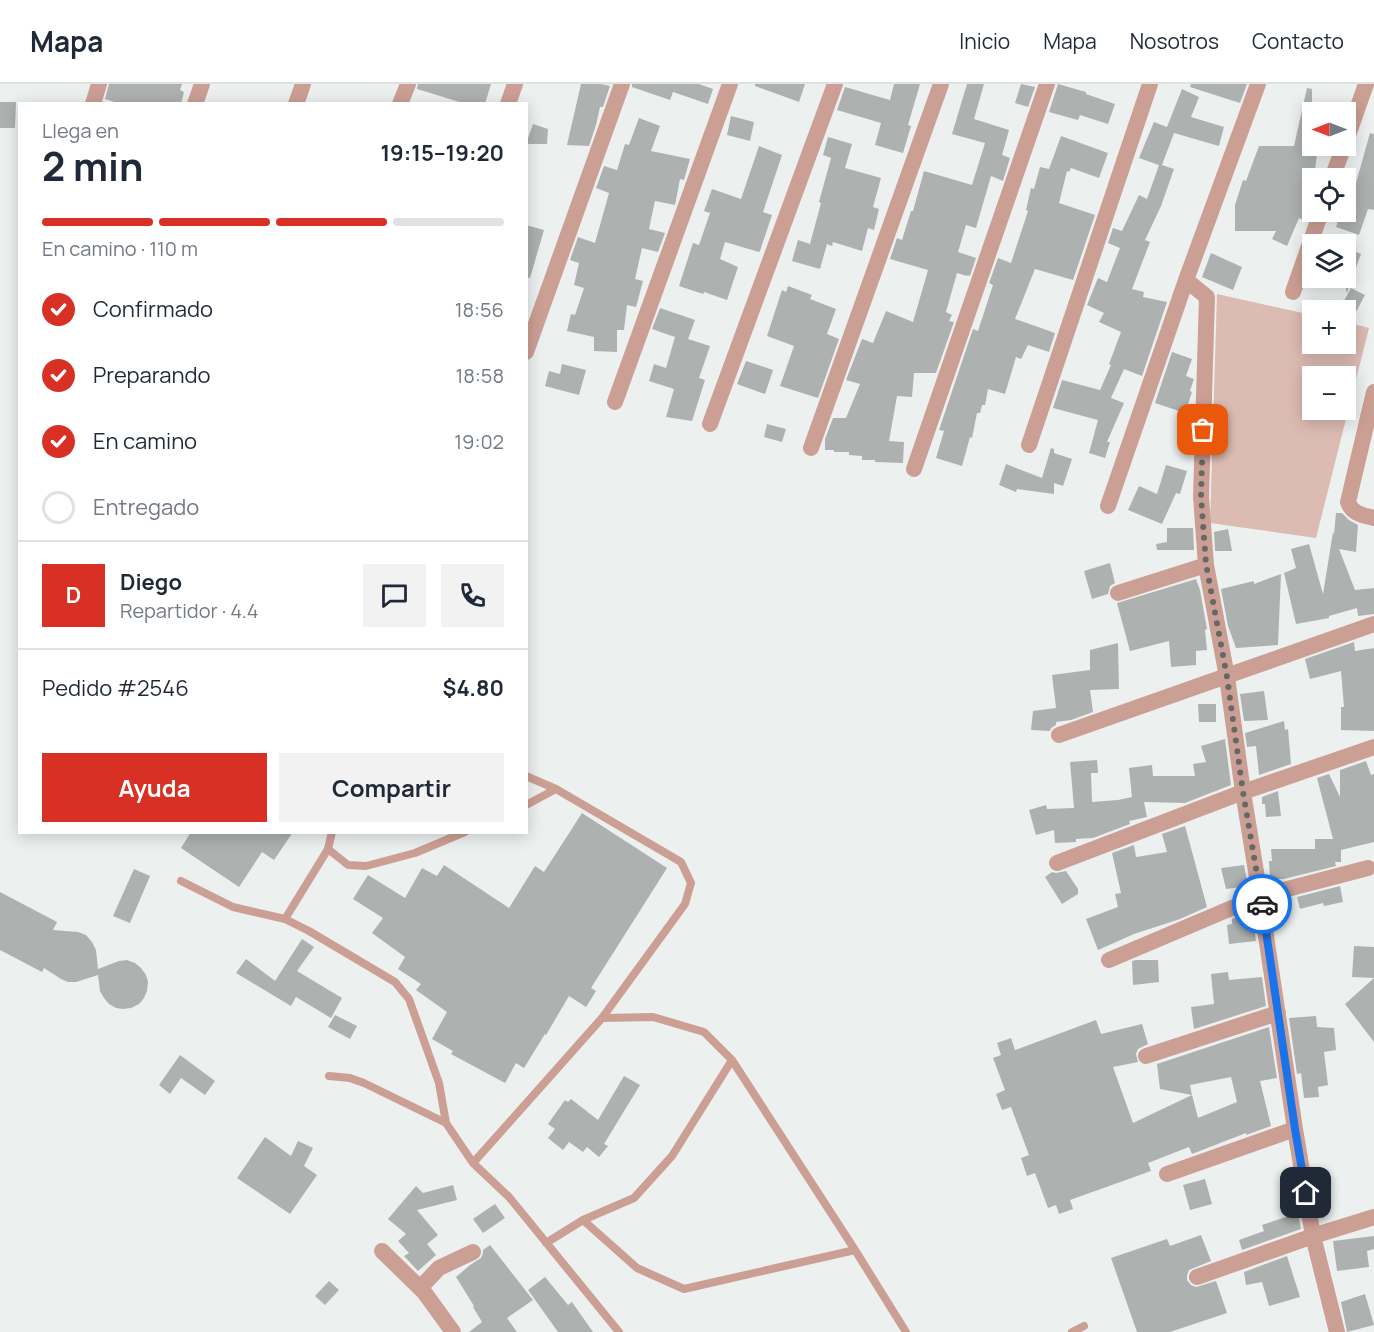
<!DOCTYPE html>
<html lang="es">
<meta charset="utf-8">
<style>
body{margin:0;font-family:Manrope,sans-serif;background:#f2f2f3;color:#1f2937;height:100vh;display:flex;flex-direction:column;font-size:22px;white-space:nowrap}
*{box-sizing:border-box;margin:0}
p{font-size:20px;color:#747a83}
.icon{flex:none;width:33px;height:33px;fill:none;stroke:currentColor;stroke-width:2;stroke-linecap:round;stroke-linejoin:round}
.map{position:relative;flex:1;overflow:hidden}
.drawer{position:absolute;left:18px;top:18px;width:510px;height:732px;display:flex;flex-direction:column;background:#fff;border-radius:0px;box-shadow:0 3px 15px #0003}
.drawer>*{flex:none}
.needle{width:39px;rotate:270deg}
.tools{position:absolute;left:1302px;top:18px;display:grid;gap:12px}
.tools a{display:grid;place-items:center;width:54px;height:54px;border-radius:0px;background:#fff;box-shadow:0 3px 15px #0003;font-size:30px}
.pin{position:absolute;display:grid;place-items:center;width:51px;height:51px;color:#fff;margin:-26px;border-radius:12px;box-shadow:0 3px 9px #0006}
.courier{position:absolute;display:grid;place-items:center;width:60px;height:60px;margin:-30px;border:4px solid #1a73e8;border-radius:50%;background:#fff;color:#222;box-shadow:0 2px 8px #0007}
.head em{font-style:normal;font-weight:700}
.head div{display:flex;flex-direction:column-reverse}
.head{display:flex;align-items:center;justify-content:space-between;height:102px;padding:0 24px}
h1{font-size:39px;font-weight:700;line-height:45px}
.bar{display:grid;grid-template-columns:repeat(4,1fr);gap:9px 6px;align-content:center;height:72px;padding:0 24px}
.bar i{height:8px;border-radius:4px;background:#e0e1e3}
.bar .active{background:#d93025}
.bar p{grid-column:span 4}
.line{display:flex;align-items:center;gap:15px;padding:0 24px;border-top:2px solid #e0e1e3}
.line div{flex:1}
.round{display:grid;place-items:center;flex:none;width:63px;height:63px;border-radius:0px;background:#f2f2f3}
ol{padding:0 24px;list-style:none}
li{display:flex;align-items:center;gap:18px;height:66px}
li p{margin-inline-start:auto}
li .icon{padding:6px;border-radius:50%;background:#d93025;color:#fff;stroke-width:4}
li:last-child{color:#747a83}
li i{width:33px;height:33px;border:3px solid #e0e1e3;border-radius:50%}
.button{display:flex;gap:12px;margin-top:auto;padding:12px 24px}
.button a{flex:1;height:69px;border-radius:0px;background:#d93025;color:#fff;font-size:24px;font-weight:700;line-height:69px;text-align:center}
.button a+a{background:#f2f2f3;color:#1f2937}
header{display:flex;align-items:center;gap:36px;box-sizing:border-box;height:84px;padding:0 30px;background:#fff;border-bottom:2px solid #e0e1e3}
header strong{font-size:28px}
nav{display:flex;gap:33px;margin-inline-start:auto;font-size:21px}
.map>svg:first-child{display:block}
.green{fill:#dcbbb3;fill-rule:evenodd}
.building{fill:#adb1b0}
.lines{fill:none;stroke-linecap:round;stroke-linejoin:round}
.service{stroke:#cc9f95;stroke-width:8}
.minor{stroke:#cc9f95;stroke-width:16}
.done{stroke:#666868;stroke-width:6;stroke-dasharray:0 10.8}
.route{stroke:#1a73e8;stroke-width:8}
</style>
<header>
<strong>Mapa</strong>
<nav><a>Inicio</a><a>Mapa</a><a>Nosotros</a><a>Contacto</a></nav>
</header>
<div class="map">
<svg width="1374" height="1248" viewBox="0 0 1374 1248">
<rect width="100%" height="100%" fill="#ecf1f0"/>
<path class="green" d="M 1217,210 L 1312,231 L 1312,260 L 1346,260 L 1346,238 L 1369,244 L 1316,454 L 1210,439 ZM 1312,292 L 1346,292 L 1346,326 L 1312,326 Z"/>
<path class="building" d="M 109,0 L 182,0 L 180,6 L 184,8 L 181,20 L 121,20 L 105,15 Z
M 418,0 L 491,0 L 485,20 L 466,20 L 417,5 Z
M 581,0 L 601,0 L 610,2 L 603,23 L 600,23 L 596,41 L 589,62 L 567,61 Z
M 632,0 L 699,0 L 713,5 L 708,20 L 673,8 L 670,16 L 632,3 Z
M 755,0 L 805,0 L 799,18 L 755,2 Z
M 894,0 L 920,0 L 908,41 L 911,42 L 903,69 L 875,61 L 881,39 L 837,26 L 845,3 L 890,16 Z
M 967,0 L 984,0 L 974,35 L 1009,46 L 1002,71 L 1010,74 L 1003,97 L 991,92 L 976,144 L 966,141 L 958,168 L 976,174 L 970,192 L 967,191 L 967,192 L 957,189 L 946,228 L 952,231 L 949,237 L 954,238 L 936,289 L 914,289 L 912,313 L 897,312 L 889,357 L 904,358 L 903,379 L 875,378 L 875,376 L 862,376 L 862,372 L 849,371 L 849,368 L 834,368 L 834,366 L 825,366 L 825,355 L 833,334 L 846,334 L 860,300 L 846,296 L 862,255 L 873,259 L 886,227 L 913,238 L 928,186 L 890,175 L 897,154 L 902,156 L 911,127 L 913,127 L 924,87 L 972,101 L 985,59 L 952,50 Z
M 1021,0 L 1035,3 L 1028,23 L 1015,19 Z
M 1058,0 L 1086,8 L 1086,10 L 1115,20 L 1108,40 L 1080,31 L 1078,36 L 1049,28 Z
M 1191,0 L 1247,0 L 1240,19 L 1190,3 Z
M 1307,4 L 1312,5 L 1312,62 L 1318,62 L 1314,94 L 1312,94 L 1312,122 L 1306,137 L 1299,134 L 1287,162 L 1272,155 L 1276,147 L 1235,147 L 1235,121 L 1243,96 L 1246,97 L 1259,62 L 1294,62 Z
M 1182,5 L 1199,13 L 1191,33 L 1224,43 L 1219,62 L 1174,49 L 1162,81 L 1174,85 L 1161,122 L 1145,156 L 1150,158 L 1132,205 L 1144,208 L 1143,213 L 1167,218 L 1142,292 L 1124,285 L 1111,314 L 1124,319 L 1107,358 L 1110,358 L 1105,374 L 1089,369 L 1098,336 L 1053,324 L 1062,296 L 1100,306 L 1111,281 L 1109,280 L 1121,248 L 1099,238 L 1104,229 L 1087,221 L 1098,194 L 1107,198 L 1120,164 L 1108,159 L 1113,144 L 1122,147 L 1139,111 L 1147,115 L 1159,81 L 1139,74 L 1154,38 L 1167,43 Z
M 0,18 L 16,18 L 15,44 L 0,44 Z
M 731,32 L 754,38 L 750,57 L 727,51 Z
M 639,34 L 660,42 L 651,67 L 690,75 L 684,96 L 680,95 L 675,121 L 655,117 L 649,145 L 665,149 L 658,168 L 642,164 L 635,195 L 643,197 L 636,223 L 627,221 L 624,246 L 617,246 L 617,268 L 594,267 L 594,253 L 567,247 L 571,230 L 575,231 L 584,204 L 574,201 L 579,179 L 570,176 L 578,153 L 595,159 L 609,109 L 596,104 L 604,82 L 617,86 L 625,60 L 629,61 Z
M 533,40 L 548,45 L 547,60 L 526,60 Z
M 1370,49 L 1374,50 L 1374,126 L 1368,125 L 1359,151 L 1336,143 L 1341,128 L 1346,128 L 1346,111 L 1349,104 L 1354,106 Z
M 1061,52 L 1108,69 L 1099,94 L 1071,84 L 1069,88 L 1067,87 L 1059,119 L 1095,131 L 1073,196 L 1035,185 L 1015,235 L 1055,249 L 1049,268 L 1028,261 L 1021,275 L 1016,273 L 1005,310 L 988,305 L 985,321 L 982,321 L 980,329 L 977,329 L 972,354 L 970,353 L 962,382 L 936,374 L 944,347 L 939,346 L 973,245 L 978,247 L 993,201 L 989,199 L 998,174 L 1011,179 L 1028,127 L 1026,126 L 1031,104 L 1034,105 L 1040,83 L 1049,85 Z
M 828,53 L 852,60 L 845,84 L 881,94 L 873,123 L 879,125 L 874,146 L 868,144 L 862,167 L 833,158 L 832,162 L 827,160 L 820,185 L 792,177 L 798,156 L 810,160 L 821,119 L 819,118 L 831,74 L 823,71 Z
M 759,62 L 782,71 L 763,128 L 772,131 L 760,167 L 759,168 L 725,158 L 720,175 L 738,183 L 727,216 L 704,208 L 703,210 L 679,202 L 693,159 L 699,161 L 710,129 L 704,127 L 712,105 L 741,115 Z
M 526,141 L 544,146 L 530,194 L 526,193 Z
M 1346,164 L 1361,170 L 1347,208 L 1346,208 Z
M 1211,169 L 1242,183 L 1233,206 L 1202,193 Z
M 788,202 L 812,211 L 810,215 L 836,225 L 827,250 L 839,255 L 818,314 L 780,302 L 794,262 L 767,252 L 782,206 L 786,208 Z
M 1351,204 L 1365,211 L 1354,232 L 1340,224 Z
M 660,224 L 695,236 L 688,255 L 710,262 L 699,294 L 705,296 L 692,337 L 666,333 L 674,305 L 649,297 L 654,280 L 666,284 L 675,253 L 652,245 Z
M 1172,268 L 1192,275 L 1186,292 L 1194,295 L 1190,307 L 1192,308 L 1185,329 L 1155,319 Z
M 746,277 L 773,286 L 765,310 L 737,300 Z
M 562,280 L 586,286 L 579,311 L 545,302 L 549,287 L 560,290 Z
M 767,340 L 786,345 L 782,358 L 764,353 Z
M 1051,364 L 1054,365 L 1054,369 L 1072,375 L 1063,402 L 1054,399 L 1054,410 L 1017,405 L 1016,408 L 999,401 L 1006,380 L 1042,394 Z
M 1166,381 L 1187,387 L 1180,410 L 1176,409 L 1162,440 L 1128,426 L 1139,402 L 1157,410 Z
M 1336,429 L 1342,429 L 1349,436 L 1358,441 L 1356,468 L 1339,465 L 1355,506 L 1374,504 L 1374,530 L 1358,532 L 1357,524 L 1329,532 L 1329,534 L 1296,540 L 1284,489 L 1296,484 L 1291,465 L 1309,460 L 1323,510 L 1333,448 L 1334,451 Z
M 1167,444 L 1193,444 L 1194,466 L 1157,466 L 1156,460 L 1167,458 Z
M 1228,445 L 1232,467 L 1215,467 L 1214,448 Z
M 1110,479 L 1115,499 L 1110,502 L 1108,510 L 1092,515 L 1084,487 Z
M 1281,490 L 1278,561 L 1236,564 L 1228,542 L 1221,505 L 1254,497 L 1254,500 Z
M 1196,495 L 1200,506 L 1207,545 L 1205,546 L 1207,566 L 1196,567 L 1196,581 L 1171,583 L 1169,557 L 1130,567 L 1117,519 Z
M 1354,558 L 1355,567 L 1374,564 L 1374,647 L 1341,646 L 1341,623 L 1344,623 L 1341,587 L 1310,595 L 1305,575 Z
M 1118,559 L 1119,605 L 1090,606 L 1093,628 L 1071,636 L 1056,638 L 1056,641 L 1051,644 L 1050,647 L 1031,646 L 1033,627 L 1056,624 L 1052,591 L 1090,586 L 1090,566 Z
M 1264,607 L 1268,636 L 1244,637 L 1240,610 Z
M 1198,620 L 1216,620 L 1216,638 L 1199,638 Z
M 1284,637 L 1285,646 L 1288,645 L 1291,680 L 1259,691 L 1256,662 L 1247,663 L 1245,649 Z
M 1225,655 L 1231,701 L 1185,719 L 1144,718 L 1147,733 L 1129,737 L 1130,740 L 1093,754 L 1076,755 L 1076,758 L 1055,759 L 1054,746 L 1036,751 L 1029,726 L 1046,721 L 1047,725 L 1074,724 L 1070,678 L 1097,676 L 1098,689 L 1091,689 L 1092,718 L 1118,716 L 1132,713 L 1129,684 L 1152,681 L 1153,692 L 1195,692 L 1193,680 L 1206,678 L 1201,662 Z
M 1366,677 L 1371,691 L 1374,690 L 1374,758 L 1341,766 L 1341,778 L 1335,778 L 1336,782 L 1284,795 L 1270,795 L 1269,777 L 1272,777 L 1271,765 L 1315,765 L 1315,755 L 1333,755 L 1317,694 L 1329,690 L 1340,713 L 1340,686 Z
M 1278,707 L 1281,732 L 1266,733 L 1265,720 L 1262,720 L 1262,713 Z
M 582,729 L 667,784 L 591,904 L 596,907 L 586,923 L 569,912 L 546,951 L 545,950 L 524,984 L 516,979 L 505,999 L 451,970 L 453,967 L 432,955 L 447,928 L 416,906 L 421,900 L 398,885 L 405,873 L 372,849 L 383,834 L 353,815 L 368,791 L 405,814 L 422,784 L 437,792 L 444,781 L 509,824 L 535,782 L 544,788 Z
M 1185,742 L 1207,823 L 1180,835 L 1134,850 L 1098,866 L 1086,835 L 1118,823 L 1115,810 L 1121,809 L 1112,769 L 1134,761 L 1136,773 L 1167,768 L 1162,750 Z
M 191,748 L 293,748 L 274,776 L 262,768 L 239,803 L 181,764 Z
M 1244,781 L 1248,802 L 1226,805 L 1221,784 Z
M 134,785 L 150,792 L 130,839 L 113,832 Z
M 1066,787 L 1078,805 L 1078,810 L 1062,820 L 1045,793 L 1052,788 L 1056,789 Z
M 1340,802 L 1343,818 L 1324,822 L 1323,819 L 1300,825 L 1297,813 Z
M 0,808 L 57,838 L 53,846 L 78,848 L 86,851 L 92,858 L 96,866 L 98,885 L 119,877 L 127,876 L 135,879 L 141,884 L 146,891 L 148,898 L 147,907 L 144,914 L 139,920 L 131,924 L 123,925 L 116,924 L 109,920 L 104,914 L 100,907 L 98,891 L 76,898 L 68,898 L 61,895 L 44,884 L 42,888 L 0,866 Z
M 1252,831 L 1256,857 L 1229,860 L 1227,841 L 1232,840 L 1232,835 L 1235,834 Z
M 302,855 L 314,863 L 297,887 L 342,914 L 331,934 L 296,913 L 291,922 L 236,889 L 246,875 L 275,897 Z
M 1354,862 L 1374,863 L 1374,894 L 1352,893 Z
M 1136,876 L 1158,876 L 1159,898 L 1133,901 L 1132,877 Z
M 1228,888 L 1229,896 L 1262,893 L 1266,922 L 1194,945 L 1191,923 L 1214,920 L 1211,890 Z
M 1374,894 L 1374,958 L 1345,920 Z
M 335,931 L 357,942 L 350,955 L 328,943 Z
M 1316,932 L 1317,943 L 1334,944 L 1336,966 L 1324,968 L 1328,1001 L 1318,1003 L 1319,1013 L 1304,1014 L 1301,989 L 1297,990 L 1289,934 Z
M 1096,936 L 1101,950 L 1142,940 L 1148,960 L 1138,965 L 1136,970 L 1138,978 L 1113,983 L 1133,1039 L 1192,1011 L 1198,1034 L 1237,1018 L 1231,993 L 1190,1001 L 1192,1011 L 1160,1005 L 1157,980 L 1269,943 L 1277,994 L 1260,997 L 1271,1042 L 1246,1051 L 1246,1049 L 1192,1070 L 1189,1063 L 1148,1079 L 1151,1087 L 1070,1116 L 1073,1125 L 1059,1130 L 1056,1121 L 1048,1124 L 1035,1089 L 1027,1092 L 1021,1074 L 1029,1071 L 1011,1023 L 1002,1026 L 996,1010 L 1005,1006 L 993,974 L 1001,971 L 997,959 L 1011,954 L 1015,966 Z
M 180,971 L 215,997 L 205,1011 L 181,994 L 170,1010 L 159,1001 Z
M 624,992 L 640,1001 L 604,1060 L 608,1062 L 599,1073 L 587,1063 L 583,1068 L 569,1058 L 563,1066 L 548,1054 L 555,1045 L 548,1040 L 565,1016 L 568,1018 L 571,1015 L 598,1036 Z
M 265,1053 L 291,1072 L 298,1057 L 313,1064 L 304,1082 L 317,1091 L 290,1130 L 237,1094 Z
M 1205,1095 L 1212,1120 L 1190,1126 L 1183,1101 Z
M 453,1101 L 457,1116 L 417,1126 L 438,1151 L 427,1160 L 436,1171 L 418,1187 L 404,1172 L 409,1169 L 398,1157 L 406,1150 L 388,1135 L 416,1102 L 423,1109 Z
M 495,1120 L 505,1134 L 483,1149 L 473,1135 Z
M 1298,1129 L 1301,1145 L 1242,1166 L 1239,1156 L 1264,1147 L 1262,1141 Z
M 1201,1151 L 1211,1177 L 1189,1186 L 1187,1191 L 1187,1196 L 1191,1201 L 1196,1203 L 1216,1197 L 1227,1229 L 1170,1248 L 1137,1248 L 1111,1174 L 1167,1155 L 1170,1162 Z
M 1374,1152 L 1374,1165 L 1367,1167 L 1369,1183 L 1337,1187 L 1333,1157 Z
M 490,1161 L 533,1216 L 507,1234 L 517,1248 L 469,1248 L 482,1238 L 473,1223 L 474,1222 L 456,1193 L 470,1181 L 481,1174 L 483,1169 L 483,1166 Z
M 1287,1172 L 1300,1213 L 1269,1222 L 1262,1198 L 1246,1201 L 1244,1188 Z
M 545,1193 L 568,1221 L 572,1218 L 593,1248 L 558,1248 L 528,1206 Z
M 329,1197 L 339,1206 L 325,1221 L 315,1212 Z
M 1365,1210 L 1374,1241 L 1347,1248 L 1341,1218 Z"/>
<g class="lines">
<path class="service" d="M 526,721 L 556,705
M 328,765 L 332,748
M 181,797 L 233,823 L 285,835 L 309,847 L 395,898 L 409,915 L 439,999 L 446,1039 L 473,1079 L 509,1113 L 619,1248
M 285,835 L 328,765 L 348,781 L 366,782 L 415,769 L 465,748
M 602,934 L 653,933 L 704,948 L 732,976 L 855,1166 L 906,1248
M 329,992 L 350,994 L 364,999 L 446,1039
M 473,1079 L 602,934 L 685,820 L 691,799 L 681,778 L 556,705 L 526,692
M 583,1136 L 634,1114 L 672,1072 L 732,976
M 546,1159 L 583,1136 L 637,1184 L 684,1205 L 855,1166
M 1072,1248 L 1084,1242"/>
<path class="minor" d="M 93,20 L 99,0
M 195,20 L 202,0
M 296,20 L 303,0
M 400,20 L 408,0
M 508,20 L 515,0
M 1346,57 L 1366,0
M 1332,94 L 1344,62
M 1186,196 L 1207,213 L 1201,413 L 1206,481 L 1227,593 L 1243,708 L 1260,812 L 1295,1045 L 1313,1152 L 1337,1248
M 1293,208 L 1321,128
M 526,268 L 622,0
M 1374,308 L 1348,418 C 1352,430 1363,431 1374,434
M 615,318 L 730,0
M 710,340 L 835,0
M 1029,361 L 1150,0
M 811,364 L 941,0
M 914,385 L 1047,0
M 1108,422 L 1186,196 L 1258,0
M 1118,509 L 1206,481
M 1059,651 L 1374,540
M 1057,779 L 1243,708 L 1374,663
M 1109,876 L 1260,812 L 1368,784
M 1146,972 L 1278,929
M 1167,1090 L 1295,1045
M 382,1167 L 424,1208 L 453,1248
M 1197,1193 L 1313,1152 L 1374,1133
M 420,1204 L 439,1184 L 473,1168"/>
</g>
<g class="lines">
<path class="done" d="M 1203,346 L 1201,413 L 1206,480 L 1227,593 L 1243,708 L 1262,820"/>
<path class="route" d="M 1262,820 L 1295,1045 L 1306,1109"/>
</g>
</svg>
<div class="tools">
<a><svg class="needle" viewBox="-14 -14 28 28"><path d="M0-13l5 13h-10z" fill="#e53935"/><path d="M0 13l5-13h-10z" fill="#747a83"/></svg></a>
<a><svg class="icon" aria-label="locate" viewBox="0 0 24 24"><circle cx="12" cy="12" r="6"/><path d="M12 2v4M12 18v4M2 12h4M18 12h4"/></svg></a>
<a><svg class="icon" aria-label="layers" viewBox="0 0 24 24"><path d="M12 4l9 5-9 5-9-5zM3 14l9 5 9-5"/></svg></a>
<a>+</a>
<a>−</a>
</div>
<div class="pin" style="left:1203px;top:346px;background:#ea580c"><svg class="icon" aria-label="bag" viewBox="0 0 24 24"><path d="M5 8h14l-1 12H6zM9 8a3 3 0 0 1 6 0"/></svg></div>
<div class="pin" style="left:1306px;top:1109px;background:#1f2937"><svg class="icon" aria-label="home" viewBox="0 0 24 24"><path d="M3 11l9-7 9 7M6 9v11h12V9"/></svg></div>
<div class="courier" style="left:1262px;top:820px"><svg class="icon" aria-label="car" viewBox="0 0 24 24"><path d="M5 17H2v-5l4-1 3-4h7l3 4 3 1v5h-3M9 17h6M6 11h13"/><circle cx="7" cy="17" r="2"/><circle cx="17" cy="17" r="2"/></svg></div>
<section class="drawer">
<div class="head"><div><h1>2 min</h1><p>Llega en</p></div><em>19:15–19:20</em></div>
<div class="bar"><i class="active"></i><i class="active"></i><i class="active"></i><i></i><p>En camino · 110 m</p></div>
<ol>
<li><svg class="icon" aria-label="check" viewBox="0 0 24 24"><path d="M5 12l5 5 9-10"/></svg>Confirmado<p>18:56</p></li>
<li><svg class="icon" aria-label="check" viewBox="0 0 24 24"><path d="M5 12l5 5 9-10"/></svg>Preparando<p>18:58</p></li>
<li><svg class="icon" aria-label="check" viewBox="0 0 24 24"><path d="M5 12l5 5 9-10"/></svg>En camino<p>19:02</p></li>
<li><i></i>Entregado</li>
</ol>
<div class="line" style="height:108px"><b class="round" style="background:#d93025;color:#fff">D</b><div><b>Diego</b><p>Repartidor · 4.4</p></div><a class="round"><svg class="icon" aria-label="chat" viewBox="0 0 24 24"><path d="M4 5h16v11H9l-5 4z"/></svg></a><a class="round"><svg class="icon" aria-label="phone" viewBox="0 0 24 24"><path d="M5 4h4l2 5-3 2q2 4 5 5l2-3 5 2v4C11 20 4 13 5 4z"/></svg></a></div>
<div class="line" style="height:78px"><div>Pedido #2546</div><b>$4.80</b></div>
<div class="button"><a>Ayuda</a><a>Compartir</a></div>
</section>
</div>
